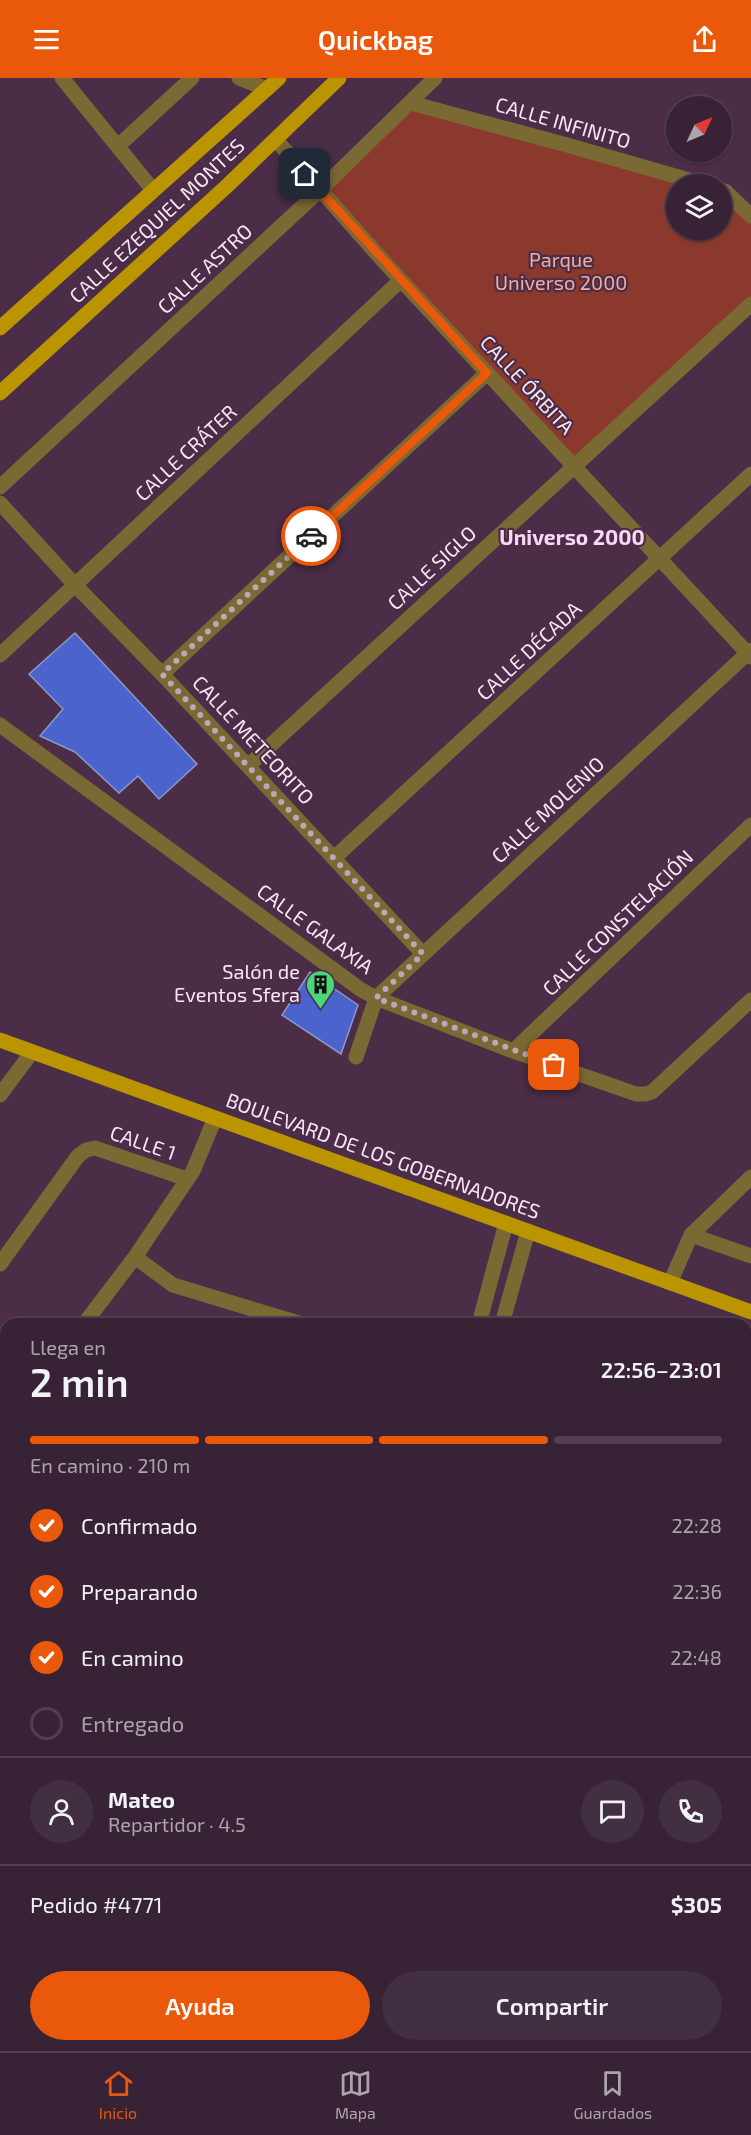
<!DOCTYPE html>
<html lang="es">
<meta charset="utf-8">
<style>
body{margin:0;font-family:"Exo 2",sans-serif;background:#432f42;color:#f1f3f6;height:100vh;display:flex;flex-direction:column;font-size:22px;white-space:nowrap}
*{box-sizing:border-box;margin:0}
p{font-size:20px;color:#aba4ad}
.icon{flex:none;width:33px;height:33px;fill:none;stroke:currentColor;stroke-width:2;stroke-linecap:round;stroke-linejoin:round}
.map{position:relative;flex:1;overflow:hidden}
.panel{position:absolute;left:0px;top:1240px;width:752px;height:734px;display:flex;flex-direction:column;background:#382236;border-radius:18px 18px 0 0;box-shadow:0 2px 4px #0004,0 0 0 2px #523f51}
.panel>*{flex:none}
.needle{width:39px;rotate:46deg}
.buttons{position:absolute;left:666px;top:18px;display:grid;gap:12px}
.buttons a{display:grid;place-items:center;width:66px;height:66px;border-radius:50%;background:#382236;box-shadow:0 2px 4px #0004,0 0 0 2px #523f51;font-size:30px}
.pin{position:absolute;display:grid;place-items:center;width:51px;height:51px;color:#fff;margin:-26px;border-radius:12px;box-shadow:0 3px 9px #0006}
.courier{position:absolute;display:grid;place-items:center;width:60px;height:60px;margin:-30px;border:4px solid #ea580c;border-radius:50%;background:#fff;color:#222;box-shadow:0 2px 8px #0007}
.overview em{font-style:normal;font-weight:600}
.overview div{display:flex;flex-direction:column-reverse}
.overview{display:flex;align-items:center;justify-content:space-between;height:102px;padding:0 30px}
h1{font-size:39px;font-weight:600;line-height:45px}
.bar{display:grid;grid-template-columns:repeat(4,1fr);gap:9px 6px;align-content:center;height:72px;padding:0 30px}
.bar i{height:8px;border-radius:4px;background:#523f51}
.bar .current{background:#ea580c}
.bar p{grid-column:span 4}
.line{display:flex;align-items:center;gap:15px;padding:0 30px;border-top:2px solid #523f51}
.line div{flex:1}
.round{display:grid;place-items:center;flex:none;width:63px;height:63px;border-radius:32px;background:#432f42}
ol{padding:0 30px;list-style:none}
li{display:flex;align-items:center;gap:18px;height:66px}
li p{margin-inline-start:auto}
li .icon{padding:6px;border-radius:50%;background:#ea580c;color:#fff;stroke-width:4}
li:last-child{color:#aba4ad}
li i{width:33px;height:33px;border:3px solid #523f51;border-radius:50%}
.primary-button{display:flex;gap:12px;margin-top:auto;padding:12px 30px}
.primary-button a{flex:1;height:69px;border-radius:36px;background:#ea580c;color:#fff;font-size:24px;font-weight:600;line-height:69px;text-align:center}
.primary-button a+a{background:#432f42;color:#f1f3f6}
header{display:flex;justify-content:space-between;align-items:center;height:78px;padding:0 30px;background:#ea580c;color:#fff;font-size:27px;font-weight:600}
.menu{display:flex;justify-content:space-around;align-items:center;height:84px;border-top:2px solid #523f51;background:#382236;font-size:16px;color:#aba4ad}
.menu a{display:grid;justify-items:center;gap:3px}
.menu .current{color:#ea580c}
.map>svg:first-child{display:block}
.green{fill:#8c392d}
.building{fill:#4b63cc;stroke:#8c99c1;stroke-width:1.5}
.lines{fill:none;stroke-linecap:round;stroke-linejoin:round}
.minor{stroke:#7b6934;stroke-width:15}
.major{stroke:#bb9500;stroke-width:15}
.highway{stroke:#cca839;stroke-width:18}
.done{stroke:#bda5ba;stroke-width:6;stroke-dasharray:0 10.8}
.route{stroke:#ea580c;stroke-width:8}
.labels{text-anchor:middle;stroke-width:4.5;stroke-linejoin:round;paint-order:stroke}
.street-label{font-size:20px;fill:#fae6f7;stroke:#4b2d48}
.park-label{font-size:20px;fill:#eeaea2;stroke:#4b2d48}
.poi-label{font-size:20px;fill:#fae6f7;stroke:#4b2d48;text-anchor:end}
.neighbourhood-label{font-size:21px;font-weight:bold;fill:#fcd5f7;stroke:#4b2d48}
</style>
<header><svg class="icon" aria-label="menu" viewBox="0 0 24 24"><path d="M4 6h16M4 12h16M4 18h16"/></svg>Quickbag<svg class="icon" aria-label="share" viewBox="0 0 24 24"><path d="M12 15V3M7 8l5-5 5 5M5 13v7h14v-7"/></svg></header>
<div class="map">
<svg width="751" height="1973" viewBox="0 0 751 1973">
<rect width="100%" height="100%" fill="#4b2d48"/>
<path class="green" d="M 411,25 L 703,106 L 676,106 L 676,152 L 722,152 L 722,112 L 751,138 L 751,226 L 573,388 L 319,113 Z"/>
<path class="building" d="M 75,555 L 197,686 L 159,721 L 138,698 L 119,715 L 75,674 L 40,658 L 63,631 L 29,596 Z
M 310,894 L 358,927 L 341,976 L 282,937 Z"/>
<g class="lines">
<path class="minor" d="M 62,0 L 153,112
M 239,0 L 267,11
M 411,25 L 567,67 L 703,106
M 276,62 L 386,186 L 751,579
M 118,68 L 192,0
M 725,113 L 751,138
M 0,409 L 319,113 L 435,0
M 0,425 L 75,507 L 162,596 L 423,876
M 0,577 L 401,202
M 162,596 L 487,295
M 0,647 L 360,911 L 376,920 L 513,973 L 636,1016 L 645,1016 L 652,1014 L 751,922
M 248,688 L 751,226
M 334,780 L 751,396
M 513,973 L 751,747
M 356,979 L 376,920 L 751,572
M 0,1017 L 32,974
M 691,1157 L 751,1178
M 135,1179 L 173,1207 L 302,1246
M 0,1186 L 78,1078 L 86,1072 L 95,1070 L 187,1101
M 670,1205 L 691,1157 L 751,1099
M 84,1246 L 135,1179 L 193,1093 L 215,1040
M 479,1246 L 506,1145
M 502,1246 L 528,1153
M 0,1328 L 6,1329
M 746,1507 L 751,1508
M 1,1541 L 6,1536
M 746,1672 L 751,1673
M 0,1676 L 6,1677
M 746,1713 L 751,1714
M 746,1849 L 751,1850
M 0,1853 L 6,1854
M 4,1973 L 13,1968
M 404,1973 L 405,1968
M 538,1973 L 540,1968
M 562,1973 L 563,1968
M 703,1973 L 704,1968"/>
<path class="major" d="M 0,250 L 279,0
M 0,315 L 228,107 L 339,0
M 0,962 L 751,1234"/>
<path class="highway" d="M 0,1563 L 6,1564
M 0,1599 L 6,1600
M 746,1727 L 751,1728
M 746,1764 L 751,1765"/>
</g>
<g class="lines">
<path class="done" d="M 311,458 L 162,596 L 423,876 L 376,920 L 554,987"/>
<path class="route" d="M 305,96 L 487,295 L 311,458"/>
</g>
<defs>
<symbol id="building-pin" viewBox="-11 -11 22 30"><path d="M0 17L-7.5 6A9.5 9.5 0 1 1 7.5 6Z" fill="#4ad778" stroke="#4b2d48"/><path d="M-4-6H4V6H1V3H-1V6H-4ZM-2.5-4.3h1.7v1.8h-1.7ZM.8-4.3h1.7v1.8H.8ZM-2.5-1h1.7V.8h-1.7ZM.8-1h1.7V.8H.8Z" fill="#111"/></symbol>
</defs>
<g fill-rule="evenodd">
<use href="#building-pin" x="304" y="890" width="33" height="45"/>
</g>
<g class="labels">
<g class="street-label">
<text transform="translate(563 45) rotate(16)" y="7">CALLE INFINITO</text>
<text transform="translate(157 143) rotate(-43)" y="7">CALLE EZEQUIEL MONTES</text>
<text transform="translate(205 191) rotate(-43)" y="7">CALLE ASTRO</text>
<text transform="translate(527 307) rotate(47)" y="7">CALLE ÓRBITA</text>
<text transform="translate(186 375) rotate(-43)" y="7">CALLE CRÁTER</text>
<text transform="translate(432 490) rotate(-43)" y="7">CALLE SIGLO</text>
<text transform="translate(529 573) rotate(-43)" y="7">CALLE DÉCADA</text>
<text transform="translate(253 662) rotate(47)" y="7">CALLE METEORITO</text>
<text transform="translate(548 732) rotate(-43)" y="7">CALLE MOLENIO</text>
<text transform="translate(618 845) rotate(-44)" y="7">CALLE CONSTELACIÓN</text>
<text transform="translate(315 851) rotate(36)" y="7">CALLE GALAXIA</text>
<text transform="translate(143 1065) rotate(19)" y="7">CALLE 1</text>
<text transform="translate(383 1078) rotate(20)" y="7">BOULEVARD DE LOS GOBERNADORES</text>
</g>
<g class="park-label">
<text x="561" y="189">Parque<tspan x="561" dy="23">Universo 2000</tspan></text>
</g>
<g class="poi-label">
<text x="300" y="901">Salón de<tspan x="300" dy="23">Eventos Sfera</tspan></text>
</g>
<g class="neighbourhood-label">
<text x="572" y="467">Universo 2000</text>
</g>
</g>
</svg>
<div class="buttons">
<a><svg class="needle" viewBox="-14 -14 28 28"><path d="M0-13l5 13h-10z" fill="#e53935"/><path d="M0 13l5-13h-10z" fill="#aba4ad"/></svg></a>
<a><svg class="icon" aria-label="layers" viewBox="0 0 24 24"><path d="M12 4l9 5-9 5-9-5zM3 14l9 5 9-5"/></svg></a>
</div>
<div class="pin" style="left:554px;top:987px;background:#ea580c"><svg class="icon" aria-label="bag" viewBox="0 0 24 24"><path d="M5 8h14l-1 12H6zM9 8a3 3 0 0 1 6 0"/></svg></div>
<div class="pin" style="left:305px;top:96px;background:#1f2937"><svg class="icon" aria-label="home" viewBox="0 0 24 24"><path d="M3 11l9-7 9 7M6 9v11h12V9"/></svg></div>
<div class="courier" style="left:311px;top:458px"><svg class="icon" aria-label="car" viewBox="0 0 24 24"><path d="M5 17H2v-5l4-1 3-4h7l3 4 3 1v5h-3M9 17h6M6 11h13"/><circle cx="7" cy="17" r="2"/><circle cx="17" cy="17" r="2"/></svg></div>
<section class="panel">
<div class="overview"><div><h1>2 min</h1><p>Llega en</p></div><em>22:56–23:01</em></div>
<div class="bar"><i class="current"></i><i class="current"></i><i class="current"></i><i></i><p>En camino · 210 m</p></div>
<ol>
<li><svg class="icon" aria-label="check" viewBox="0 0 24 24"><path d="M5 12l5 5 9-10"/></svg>Confirmado<p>22:28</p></li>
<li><svg class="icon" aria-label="check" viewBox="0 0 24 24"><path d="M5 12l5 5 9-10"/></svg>Preparando<p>22:36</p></li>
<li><svg class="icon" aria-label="check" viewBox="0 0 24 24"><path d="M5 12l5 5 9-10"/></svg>En camino<p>22:48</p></li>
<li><i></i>Entregado</li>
</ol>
<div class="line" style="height:108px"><a class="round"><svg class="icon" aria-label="person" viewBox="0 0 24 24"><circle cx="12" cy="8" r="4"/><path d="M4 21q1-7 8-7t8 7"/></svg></a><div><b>Mateo</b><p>Repartidor · 4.5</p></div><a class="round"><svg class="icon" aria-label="chat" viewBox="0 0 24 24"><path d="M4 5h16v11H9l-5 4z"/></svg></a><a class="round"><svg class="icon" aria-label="phone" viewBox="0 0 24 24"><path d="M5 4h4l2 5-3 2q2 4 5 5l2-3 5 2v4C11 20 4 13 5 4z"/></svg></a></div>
<div class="line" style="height:78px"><div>Pedido #4771</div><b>$305</b></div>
<div class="primary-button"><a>Ayuda</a><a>Compartir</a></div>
</section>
</div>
<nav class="menu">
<a class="current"><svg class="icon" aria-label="home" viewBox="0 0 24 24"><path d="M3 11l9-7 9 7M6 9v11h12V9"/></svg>Inicio</a>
<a><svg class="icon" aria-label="map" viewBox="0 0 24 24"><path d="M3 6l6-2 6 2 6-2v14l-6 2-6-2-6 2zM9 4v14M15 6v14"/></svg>Mapa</a>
<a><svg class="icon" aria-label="saved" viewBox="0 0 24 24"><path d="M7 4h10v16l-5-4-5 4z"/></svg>Guardados</a>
</nav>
